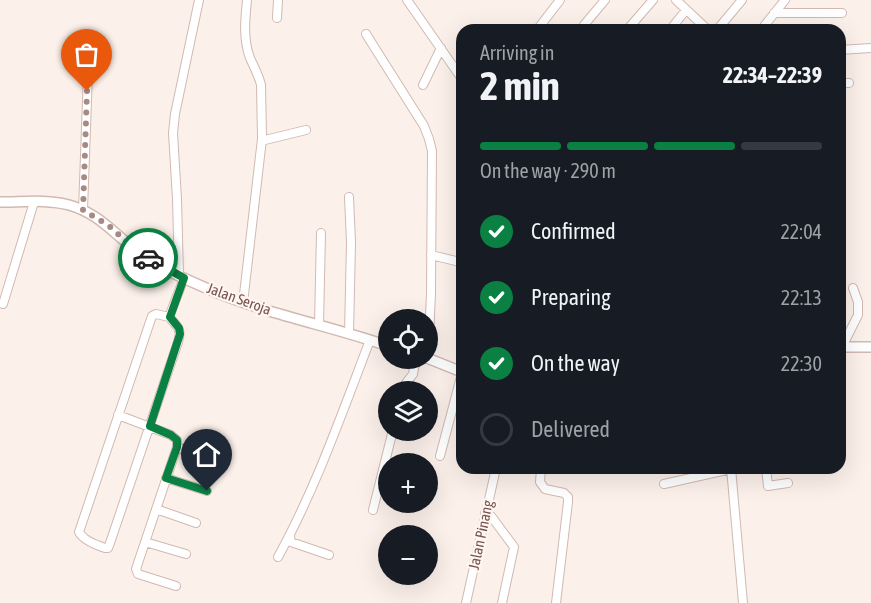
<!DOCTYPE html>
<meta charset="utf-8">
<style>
body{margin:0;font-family:"Asap Condensed",sans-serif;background:#20242c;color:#f1f3f6;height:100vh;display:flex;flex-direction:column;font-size:22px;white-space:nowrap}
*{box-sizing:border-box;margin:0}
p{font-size:20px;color:#9ea1a6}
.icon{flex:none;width:33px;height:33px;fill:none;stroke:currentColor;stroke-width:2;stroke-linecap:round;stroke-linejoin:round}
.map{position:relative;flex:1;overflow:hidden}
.details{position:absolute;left:456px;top:24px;width:390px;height:450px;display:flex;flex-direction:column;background:#171b24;border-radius:18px;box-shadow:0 6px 24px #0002}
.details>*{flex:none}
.fabs{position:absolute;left:378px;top:309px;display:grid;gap:12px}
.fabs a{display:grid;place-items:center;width:60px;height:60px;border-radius:50%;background:#171b24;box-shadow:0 6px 24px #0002;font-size:30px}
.pin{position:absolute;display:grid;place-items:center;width:51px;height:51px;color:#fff;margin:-62px -26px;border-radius:50% 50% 50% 0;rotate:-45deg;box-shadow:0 0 6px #0007}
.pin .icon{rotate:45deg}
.courier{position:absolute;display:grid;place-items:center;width:60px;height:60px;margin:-30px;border:4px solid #0b8043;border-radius:50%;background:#fff;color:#222;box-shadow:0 2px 8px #0007}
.overview em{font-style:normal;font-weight:700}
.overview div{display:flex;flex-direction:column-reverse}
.overview{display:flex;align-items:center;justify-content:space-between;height:102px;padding:0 24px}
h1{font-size:39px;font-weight:700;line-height:45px}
.bar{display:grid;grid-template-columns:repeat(4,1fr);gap:9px 6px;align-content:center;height:72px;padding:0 24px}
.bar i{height:8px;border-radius:4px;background:#363941}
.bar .active{background:#0b8043}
.bar p{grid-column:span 4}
ol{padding:0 24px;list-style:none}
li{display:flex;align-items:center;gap:18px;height:66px}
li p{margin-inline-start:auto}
li .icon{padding:6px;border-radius:50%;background:#0b8043;color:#fff;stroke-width:4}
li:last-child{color:#9ea1a6}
li i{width:33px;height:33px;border:3px solid #363941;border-radius:50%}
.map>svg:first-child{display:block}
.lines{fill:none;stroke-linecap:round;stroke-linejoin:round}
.minor-casing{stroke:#d1b9b2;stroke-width:10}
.tertiary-casing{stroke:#d1b9b2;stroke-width:12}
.minor{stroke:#fff;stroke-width:8}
.tertiary{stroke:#fff;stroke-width:9}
.done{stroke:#a68a84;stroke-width:6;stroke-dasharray:0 10.8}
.route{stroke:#0b8043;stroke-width:8}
.labels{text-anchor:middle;stroke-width:4.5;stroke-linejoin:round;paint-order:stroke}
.street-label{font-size:15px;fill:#77534d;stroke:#fff6f1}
</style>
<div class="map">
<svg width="871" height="603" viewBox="0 0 871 603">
<rect width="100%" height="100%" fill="#fcf1ea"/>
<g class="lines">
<defs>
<path id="minor" d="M 247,0 C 245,20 243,39 250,58 C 254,67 259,76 261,85 L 262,139 L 265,140 L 306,130
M 407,0 L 462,79
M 676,0 L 708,30
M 774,13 L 842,13
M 277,18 L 278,0
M 584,25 L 605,0
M 537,30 L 560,0
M 627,30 L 653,0
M 670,30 L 686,10
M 717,30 L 742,0
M 761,30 L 785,0
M 366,34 L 424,126 L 429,139 L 432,151 L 431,293 L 428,359
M 840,50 L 871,48
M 840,83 L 849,83
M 423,85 L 441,48
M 840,127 L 840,141
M 83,210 L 89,46
M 431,255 L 460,262
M 179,275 L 177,199 L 173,133 L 175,114 L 199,0
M 243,303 L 262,139
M 3,304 L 34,202
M 169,317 L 156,314 L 152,316 L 79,532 C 83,540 96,545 105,548 L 108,548 L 110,543 L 178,342 C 182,329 178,327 169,317 L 184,278
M 319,325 L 321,233
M 349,334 L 351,242 L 349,197
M 842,347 L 858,315 L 858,302 L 853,288
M 403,392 L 406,383 L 413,374 L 416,358
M 118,415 L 171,435 L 177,440 L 177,447 L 136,569 L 138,574 L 176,586
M 177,447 L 217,460
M 440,456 L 462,373
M 541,468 L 540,482 L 545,489 L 564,493 L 568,497 L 568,502 L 556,603
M 731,468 L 743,603
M 766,468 L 768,486 L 788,483
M 166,478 L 207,491
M 664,484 L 731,469
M 156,509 L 196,523
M 373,510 L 393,430
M 485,513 L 491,516 L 514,547 L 502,603
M 290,536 L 291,542 L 329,555
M 145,542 L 186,554
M 278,557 C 316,488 342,413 370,340
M 466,603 L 496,468"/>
<path id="tertiary" d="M 0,202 C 22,202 47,199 69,205 C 98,213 113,233 136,250 C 159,268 187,280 213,291 C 270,315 331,326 388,346
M 840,347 L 871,347
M 427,358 L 462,372"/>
</defs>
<use href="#minor" class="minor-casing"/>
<use href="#tertiary" class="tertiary-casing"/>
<use href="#minor" class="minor"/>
<use href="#tertiary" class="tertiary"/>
</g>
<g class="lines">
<path class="done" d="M 87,91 L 83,210 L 108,225 L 137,251 L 148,258"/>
<path class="route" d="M 148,258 L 184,278 L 170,317 L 179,328 L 180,334 L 150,426 L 171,435 L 177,440 L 177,447 L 166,478 L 207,491"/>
</g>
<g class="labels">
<g class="street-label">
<text transform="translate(239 299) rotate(20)" y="5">Jalan Seroja</text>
<text transform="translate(481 535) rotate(-78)" y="5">Jalan Pinang</text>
</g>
</g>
</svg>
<div class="fabs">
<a><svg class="icon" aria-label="locate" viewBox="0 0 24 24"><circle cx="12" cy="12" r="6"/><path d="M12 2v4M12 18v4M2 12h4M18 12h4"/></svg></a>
<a><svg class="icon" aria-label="layers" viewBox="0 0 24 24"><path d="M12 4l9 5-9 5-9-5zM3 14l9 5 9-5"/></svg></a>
<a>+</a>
<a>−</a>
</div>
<div class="pin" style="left:87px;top:91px;background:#ea580c"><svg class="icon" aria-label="bag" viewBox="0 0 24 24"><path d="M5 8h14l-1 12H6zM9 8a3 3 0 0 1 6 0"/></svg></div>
<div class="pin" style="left:207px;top:491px;background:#1f2937"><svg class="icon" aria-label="home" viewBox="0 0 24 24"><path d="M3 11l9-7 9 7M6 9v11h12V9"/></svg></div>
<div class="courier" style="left:148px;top:258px"><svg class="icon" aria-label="car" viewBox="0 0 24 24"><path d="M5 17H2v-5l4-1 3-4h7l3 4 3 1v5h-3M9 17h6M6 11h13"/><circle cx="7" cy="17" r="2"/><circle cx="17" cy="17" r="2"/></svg></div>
<section class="details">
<div class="overview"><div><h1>2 min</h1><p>Arriving in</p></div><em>22:34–22:39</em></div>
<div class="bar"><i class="active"></i><i class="active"></i><i class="active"></i><i></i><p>On the way · 290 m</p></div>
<ol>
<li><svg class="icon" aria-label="check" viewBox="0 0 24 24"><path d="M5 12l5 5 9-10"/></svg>Confirmed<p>22:04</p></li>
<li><svg class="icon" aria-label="check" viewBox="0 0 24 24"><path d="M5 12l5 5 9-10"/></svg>Preparing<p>22:13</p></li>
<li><svg class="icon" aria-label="check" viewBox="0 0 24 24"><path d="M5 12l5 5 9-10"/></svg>On the way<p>22:30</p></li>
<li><i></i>Delivered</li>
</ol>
</section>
</div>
